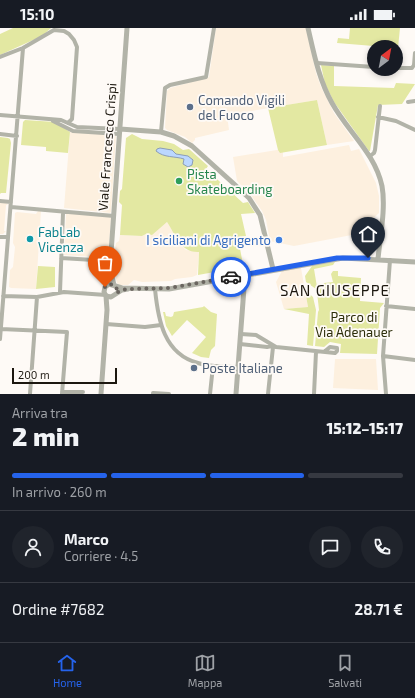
<!DOCTYPE html>
<html lang="it">
<meta charset="utf-8">
<style>
body{margin:0;font-family:"Exo 2",sans-serif;background:#20242c;color:#f1f3f6;height:100vh;display:flex;flex-direction:column;font-size:15px;white-space:nowrap}
*{box-sizing:border-box;margin:0}
p{font-size:13px;color:#9ea1a6}
.icon{flex:none;width:22px;height:22px;fill:none;stroke:currentColor;stroke-width:2;stroke-linecap:round;stroke-linejoin:round}
.map{position:relative;height:366px;overflow:hidden}
.sheet{display:flex;flex-direction:column;background:#171b24;flex:1}
.sheet>*{flex:none}
.needle{width:26px;rotate:32deg}
.controls{position:absolute;left:367px;top:12px;display:grid;gap:8px}
.controls a{display:grid;place-items:center;width:36px;height:36px;border-radius:50%;background:#171b24;box-shadow:0 2px 6px #0003;font-size:20px}
.scale{position:absolute;left:12px;bottom:10px;width:105px;box-sizing:border-box;padding-left:4px;border:2px solid #1c170f;border-top:0;font-size:11px;line-height:14px;white-space:nowrap;color:#1c170f;-webkit-text-stroke:3px #fefaf6;paint-order:stroke}
.pin{position:absolute;display:grid;place-items:center;width:34px;height:34px;color:#fff;margin:-41px -17px;border-radius:50% 50% 50% 0;rotate:-45deg;box-shadow:0 0 4px #0007}
.pin .icon{rotate:45deg}
.courier{position:absolute;display:grid;place-items:center;width:40px;height:40px;margin:-20px;border:3px solid #2563eb;border-radius:50%;background:#fff;color:#222;box-shadow:0 1px 5px #0007}
.overview em{font-style:normal;font-weight:800}
.overview div{display:flex;flex-direction:column-reverse}
.overview{display:flex;align-items:center;justify-content:space-between;height:68px;padding:0 12px}
h1{font-size:26px;font-weight:800;line-height:30px}
.bar{display:grid;grid-template-columns:repeat(4,1fr);gap:6px 4px;align-content:center;height:48px;padding:0 12px}
.bar i{height:5px;border-radius:3px;background:#363941}
.bar .on{background:#2563eb}
.bar p{grid-column:span 4}
.line{display:flex;align-items:center;gap:10px;padding:0 12px;border-top:1px solid #363941}
.line div{flex:1}
.round{display:grid;place-items:center;flex:none;width:42px;height:42px;border-radius:21px;background:#20242c}
.status{display:flex;justify-content:space-between;align-items:center;height:28px;padding:0 20px;background:#171b24;direction:ltr}
.status svg{height:11px;fill:currentColor}
.dock{display:flex;justify-content:space-around;align-items:center;height:56px;border-top:1px solid #363941;background:#171b24;font-size:11px;color:#9ea1a6}
.dock a{display:grid;justify-items:center;gap:2px}
.dock .on{color:#2563eb}
.map>svg:first-child{display:block}
.built{fill:#fdf0df}
.green{fill:#e3e8a2}
.water{fill:#bbd7ff;stroke:#8b9db7}
.lines{fill:none;stroke-linecap:round;stroke-linejoin:round}
.minor{stroke:#b2b3a8;stroke-width:4}
.tertiary{stroke:#b2b3a8;stroke-width:5}
.done{stroke:#6b6660;stroke-width:4;stroke-dasharray:0 7.2}
.route{stroke:#2563eb;stroke-width:5}
.service-dot{fill:#5c6f8a;stroke:#fefaf6;stroke-width:1.5}
.leisure-dot{fill:#2e9e5b;stroke:#fefaf6;stroke-width:1.5}
.culture-dot{fill:#0f9aa8;stroke:#fefaf6;stroke-width:1.5}
.shop-dot{fill:#3f7fe0;stroke:#fefaf6;stroke-width:1.5}
.labels{text-anchor:middle;stroke-width:3.5;stroke-linejoin:round;paint-order:stroke}
.service-label{font-size:13px;fill:#4e5e75;stroke:#fefaf6;text-anchor:start}
.street-label{font-size:13px;fill:#1c170f;stroke:#fefaf6}
.leisure-label{font-size:13px;fill:#27864d;stroke:#fefaf6;text-anchor:start}
.culture-label{font-size:13px;fill:#0d838f;stroke:#fefaf6;text-anchor:start}
.shop-label{font-size:13px;fill:#366cbe;stroke:#fefaf6;text-anchor:end}
.park-label{font-size:13px;fill:#2d2e0a;stroke:#fefaf6}
.quarter-label{font-size:15px;letter-spacing:1px;fill:#1c170f;stroke:#fefaf6}
</style>
<div class="status"><b>15:10</b><svg viewBox="0 0 49 12"><path d="M0 12V9h3v3zM5 12V6h3v6zM10 12V3h3v9zM15 12V0h3v12zM26 1h20v11H26zM47 4h2v5h-2z"/></svg></div>
<div class="map">
<svg width="415" height="366" viewBox="0 0 415 366">
<rect width="100%" height="100%" fill="#fefaf6"/>
<path class="built" d="M 216,0 L 306,0 L 316,45 L 321,59 L 334,85 L 354,113 L 327,117 L 317,72 L 227,87 L 229,102 L 195,110 L 195,112 L 192,115 L 185,109 L 167,102 L 165,100 L 167,63 L 170,60 L 209,49 Z
M 70,104 L 115,107 L 116,108 L 111,184 L 110,185 L 64,180 Z
M 349,117 L 351,123 L 359,121 L 376,155 L 379,168 L 379,185 L 357,206 L 294,218 L 270,213 L 266,192 L 262,183 L 250,166 L 237,153 L 233,129 L 283,121 L 283,129 Z
M 0,174 L 6,175 L 8,177 L 6,177 L 4,203 L 6,203 L 3,206 L 0,206 Z
M 38,183 L 41,183 L 36,261 L 11,260 L 9,259 L 10,242 L 13,239 L 15,219 L 13,215 L 15,185 L 17,184 L 36,186 Z
M 68,185 L 108,188 L 111,190 L 108,230 L 64,227 L 66,186 Z
M 167,194 L 183,219 L 186,222 L 199,224 L 197,247 L 192,249 L 175,251 L 171,253 L 142,254 L 134,252 L 128,257 L 120,257 L 117,255 L 114,243 L 114,234 L 116,215 L 119,213 L 120,207 L 142,208 L 146,206 L 151,207 Z
M 301,240 L 308,279 L 284,281 L 276,254 L 282,243 Z
M 335,331 L 376,331 L 378,362 L 333,360 Z"/>
<path class="green" d="M 13,0 L 51,0 L 42,8 L 0,27 L 0,6 Z
M 350,0 L 400,0 L 398,20 L 337,15 L 338,10 L 349,11 Z
M 321,37 L 334,38 L 334,58 L 394,60 L 396,55 L 415,56 L 402,76 L 378,77 L 370,123 L 369,123 L 334,74 L 325,56 Z
M 317,72 L 327,117 L 280,125 L 278,122 L 268,80 Z
M 25,92 L 55,94 L 70,104 L 68,125 L 46,123 L 46,119 L 21,117 L 23,94 Z
M 132,106 L 142,111 L 163,113 L 174,116 L 183,122 L 189,121 L 208,138 L 206,141 L 243,175 L 248,174 L 255,185 L 241,186 L 246,208 L 238,210 L 244,242 L 236,243 L 231,241 L 198,247 L 199,224 C 180,225 176,207 167,194 L 152,207 L 146,206 L 142,208 L 120,207 L 122,177 L 119,174 L 120,163 L 122,161 L 126,110 Z
M 0,109 L 8,110 L 10,111 L 11,115 L 6,165 L 1,165 L 0,166 Z
M 335,234 L 333,237 L 314,241 L 317,259 L 316,261 L 306,254 L 305,248 L 312,238 Z
M 38,238 L 55,239 L 55,259 L 36,261 Z
M 333,243 L 338,243 L 338,248 L 361,250 L 360,273 L 384,275 L 380,280 L 377,326 L 340,325 L 341,316 L 330,314 L 324,319 L 315,318 L 318,284 L 319,282 L 317,264 L 318,265 L 321,260 L 326,263 L 326,262 L 322,258 L 324,255 L 333,254 L 331,246 Z
M 305,262 L 313,269 L 316,282 L 313,318 L 307,317 L 309,286 L 284,281 L 308,279 Z
M 204,278 L 211,284 L 217,286 L 215,318 L 211,322 L 209,330 L 201,329 L 192,325 L 206,309 L 187,292 L 172,308 L 166,298 L 163,284 L 165,284 L 166,288 L 171,289 L 173,288 L 174,284 L 203,279 Z"/>
<path class="water" d="M 160,120 L 172,122 L 176,126 L 188,128 L 193,132 L 192,137 L 188,139 L 183,136 L 184,131 C 175,128 164,130 156,123 L 157,121 Z"/>
<g class="lines">
<path class="minor" d="M 0,29 L 23,20 L 54,2 L 64,3 L 69,6 L 74,12 L 77,19 L 72,91 L 68,95
M 317,35 L 374,39
M 396,40 L 412,40 L 414,37 L 415,25
M 408,74 L 415,73
M 0,87 L 61,92 L 77,99 L 120,101
M 378,89 L 396,93 L 415,102
M 53,93 L 73,103 L 119,106
M 161,104 L 165,60 L 170,57 L 206,49 L 214,0
M 0,106 L 17,108
M 370,128 L 374,125 L 375,122 L 380,78
M 0,173 L 11,174
M 11,179 L 114,188
M 0,209 L 8,209
M 61,230 L 110,233
M 155,261 C 158,292 164,326 198,335 C 211,339 225,339 238,339
M 60,264 L 63,185
M 3,268 L 37,269 L 64,264 L 106,267
M 386,278 L 415,281
M 106,296 L 145,299 L 161,297
M 1,301 L 67,304 L 62,366
M 241,306 L 256,307 L 276,319 L 335,325 L 337,323 L 337,320 L 330,319 L 324,324
M 0,311 L 23,20
M 240,316 L 267,319 L 272,318
M 383,328 L 415,332
M 62,364 L 83,364
M 153,365 L 169,366
M 30,366 L 37,269
M 210,366 L 213,338
M 268,366 L 273,319
M 314,366 L 316,324
M 386,366 L 383,328 L 390,232"/>
<path class="tertiary" d="M 308,0 C 314,26 319,52 332,75 C 348,104 375,125 382,158 C 386,180 380,209 378,231
M 120,101 L 161,104 L 174,108 L 192,118 L 233,155 L 249,170 L 260,187 L 273,241
M 110,240 L 114,257
M 107,257 L 110,239 L 127,0
M 128,261 L 122,262 L 111,269 L 106,268 L 104,264 L 105,259 L 109,256 L 122,260 L 169,261 L 343,230 L 415,234
M 101,366 L 107,282 L 106,268
M 236,366 L 245,247"/>
</g>
<g class="lines">
<path class="done" d="M 105,259 L 109,256 L 114,257 L 117,261 L 116,265 L 122,262 L 128,261 L 169,260 L 231,249"/>
<path class="route" d="M 231,249 L 337,230 L 368,230"/>
</g>
<g class="service-dot">
<circle cx="190" cy="79" r="4"/>
<circle cx="194" cy="340" r="4"/>
</g>
<circle class="leisure-dot" cx="179" cy="153" r="4"/>
<circle class="culture-dot" cx="30" cy="211" r="4"/>
<circle class="shop-dot" cx="279" cy="212" r="4"/>
<g class="labels">
<g class="service-label">
<text x="198" y="77">Comando Vigili<tspan x="198" dy="15">del Fuoco</tspan></text>
<text x="202" y="345">Poste Italiane</text>
</g>
<g class="street-label">
<text transform="translate(107 119) rotate(-86)" y="5">Viale Francesco Crispi</text>
</g>
<g class="leisure-label">
<text x="187" y="151">Pista<tspan x="187" dy="15">Skateboarding</tspan></text>
</g>
<g class="culture-label">
<text x="38" y="209">FabLab<tspan x="38" dy="15">Vicenza</tspan></text>
</g>
<g class="shop-label">
<text x="271" y="217">I siciliani di Agrigento</text>
</g>
<g class="park-label">
<text x="354" y="294">Parco di<tspan x="354" dy="15">Via Adenauer</tspan></text>
</g>
<g class="quarter-label">
<text x="335" y="268">SAN GIUSEPPE</text>
</g>
</g>
</svg>
<div class="controls">
<a><svg class="needle" viewBox="-14 -14 28 28"><path d="M0-13l5 13h-10z" fill="#e53935"/><path d="M0 13l5-13h-10z" fill="#9ea1a6"/></svg></a>
</div>
<div class="scale">200 m</div>
<div class="pin" style="left:105px;top:259px;background:#ea580c"><svg class="icon" aria-label="bag" viewBox="0 0 24 24"><path d="M5 8h14l-1 12H6zM9 8a3 3 0 0 1 6 0"/></svg></div>
<div class="pin" style="left:368px;top:230px;background:#1f2937"><svg class="icon" aria-label="home" viewBox="0 0 24 24"><path d="M3 11l9-7 9 7M6 9v11h12V9"/></svg></div>
<div class="courier" style="left:231px;top:249px"><svg class="icon" aria-label="car" viewBox="0 0 24 24"><path d="M5 17H2v-5l4-1 3-4h7l3 4 3 1v5h-3M9 17h6M6 11h13"/><circle cx="7" cy="17" r="2"/><circle cx="17" cy="17" r="2"/></svg></div>
</div>
<section class="sheet">
<div class="overview"><div><h1>2 min</h1><p>Arriva tra</p></div><em>15:12–15:17</em></div>
<div class="bar"><i class="on"></i><i class="on"></i><i class="on"></i><i></i><p>In arrivo · 260 m</p></div>
<div class="line" style="height:72px"><a class="round"><svg class="icon" aria-label="person" viewBox="0 0 24 24"><circle cx="12" cy="8" r="4"/><path d="M4 21q1-7 8-7t8 7"/></svg></a><div><b>Marco</b><p>Corriere · 4.5</p></div><a class="round"><svg class="icon" aria-label="chat" viewBox="0 0 24 24"><path d="M4 5h16v11H9l-5 4z"/></svg></a><a class="round"><svg class="icon" aria-label="phone" viewBox="0 0 24 24"><path d="M5 4h4l2 5-3 2q2 4 5 5l2-3 5 2v4C11 20 4 13 5 4z"/></svg></a></div>
<div class="line" style="height:52px"><div>Ordine #7682</div><b>28.71 €</b></div>
</section>
<nav class="dock">
<a class="on"><svg class="icon" aria-label="home" viewBox="0 0 24 24"><path d="M3 11l9-7 9 7M6 9v11h12V9"/></svg>Home</a>
<a><svg class="icon" aria-label="map" viewBox="0 0 24 24"><path d="M3 6l6-2 6 2 6-2v14l-6 2-6-2-6 2zM9 4v14M15 6v14"/></svg>Mappa</a>
<a><svg class="icon" aria-label="saved" viewBox="0 0 24 24"><path d="M7 4h10v16l-5-4-5 4z"/></svg>Salvati</a>
</nav>
